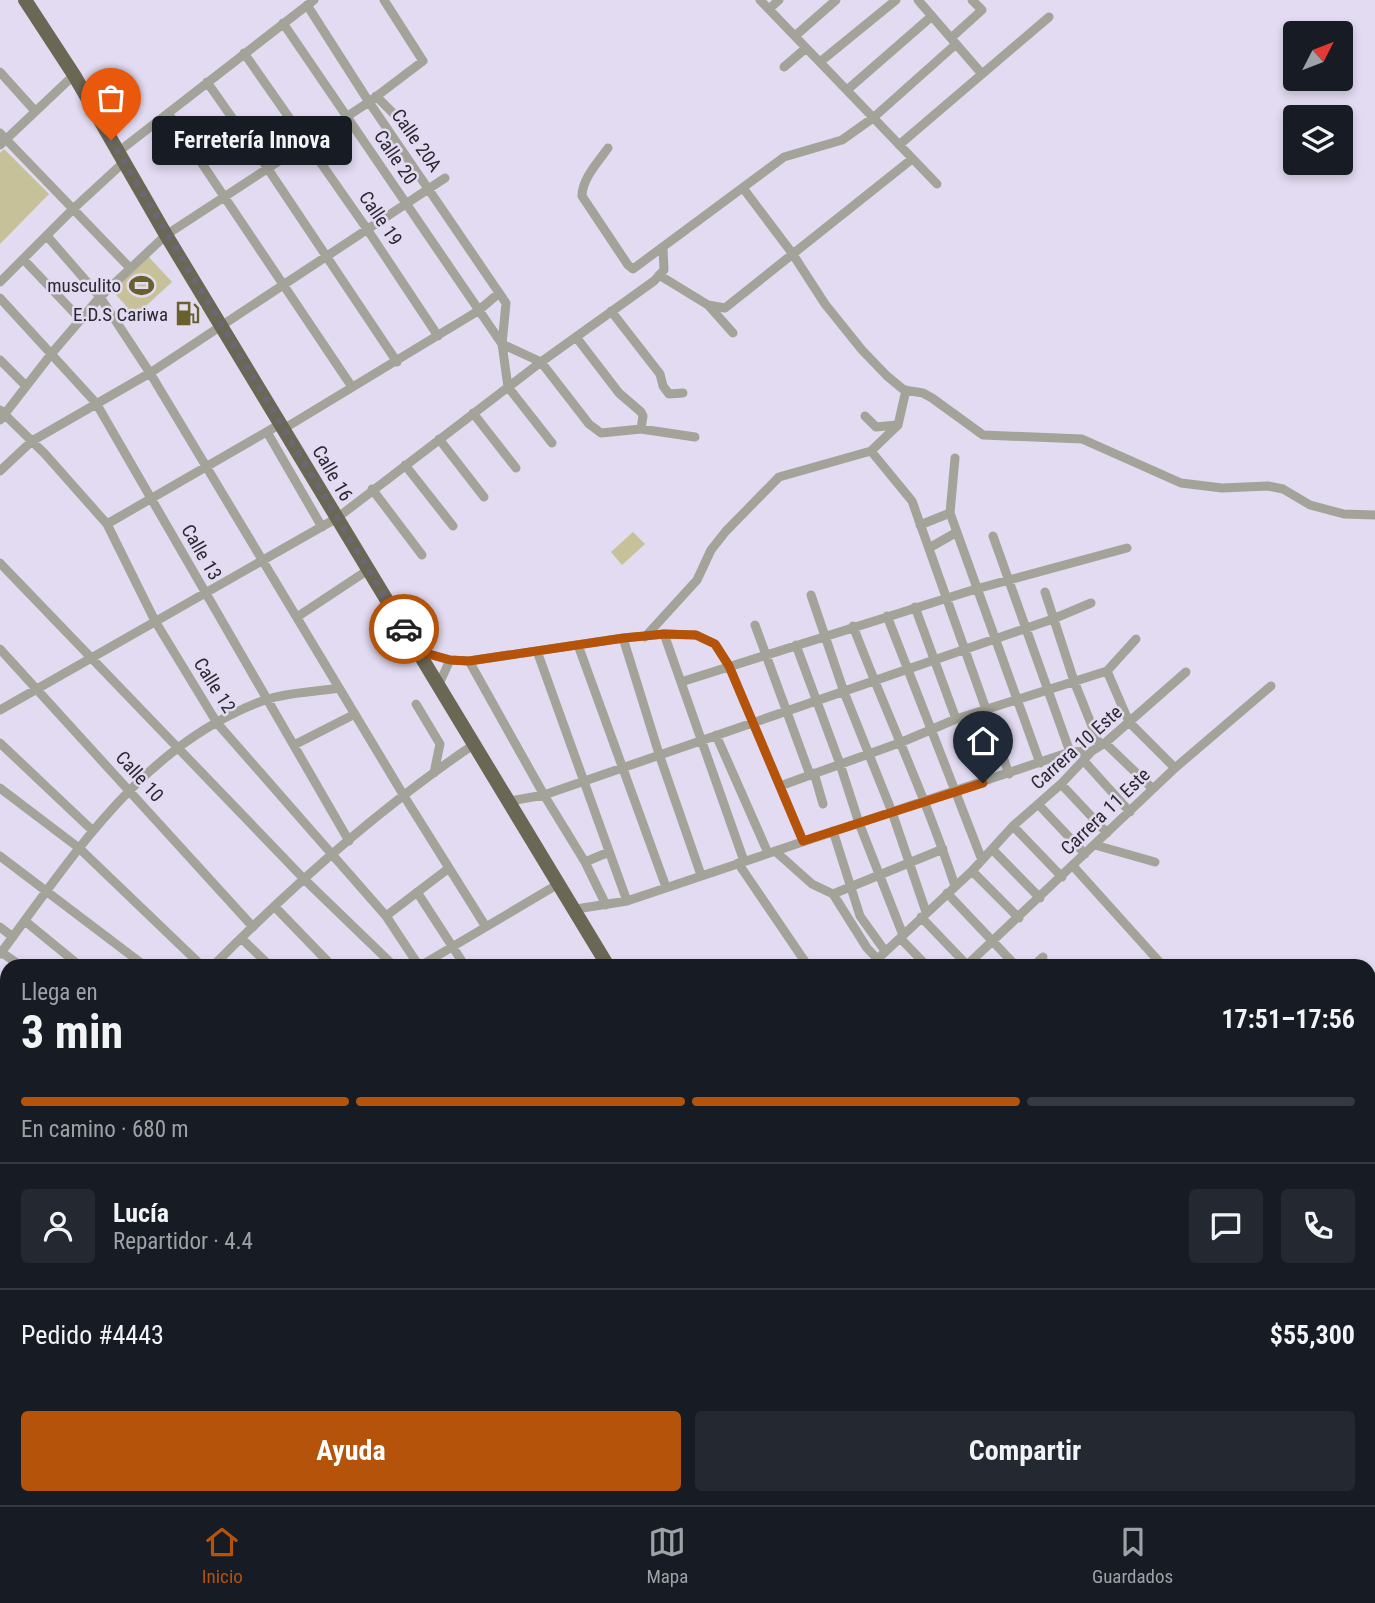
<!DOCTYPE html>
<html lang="es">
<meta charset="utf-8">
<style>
body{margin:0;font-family:"Roboto Condensed",sans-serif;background:#242831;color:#f1f3f6;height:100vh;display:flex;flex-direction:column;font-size:26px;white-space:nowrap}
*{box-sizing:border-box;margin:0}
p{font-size:23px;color:#9ea1a6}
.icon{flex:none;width:38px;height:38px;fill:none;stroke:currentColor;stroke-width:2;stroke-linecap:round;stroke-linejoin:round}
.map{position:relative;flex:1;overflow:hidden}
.sheet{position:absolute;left:0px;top:959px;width:1376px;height:546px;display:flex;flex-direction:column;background:#171b24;border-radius:21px 21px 0 0;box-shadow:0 4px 10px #0003}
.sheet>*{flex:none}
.needle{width:46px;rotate:48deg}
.buttons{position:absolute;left:1283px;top:21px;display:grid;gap:14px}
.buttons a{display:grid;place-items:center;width:70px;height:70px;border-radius:7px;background:#171b24;box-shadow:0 4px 10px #0003;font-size:35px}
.pin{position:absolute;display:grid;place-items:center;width:60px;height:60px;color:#fff;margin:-72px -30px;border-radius:50% 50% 50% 0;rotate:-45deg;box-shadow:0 0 7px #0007}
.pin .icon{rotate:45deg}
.courier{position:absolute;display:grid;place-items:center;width:70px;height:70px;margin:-35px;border:5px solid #b45309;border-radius:50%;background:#fff;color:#222;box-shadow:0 2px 9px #0007}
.bubble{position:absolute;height:49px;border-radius:7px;background:#171b24;box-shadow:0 4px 10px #0003;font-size:23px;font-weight:700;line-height:49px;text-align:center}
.summary em{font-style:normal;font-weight:700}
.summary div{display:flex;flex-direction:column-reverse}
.summary{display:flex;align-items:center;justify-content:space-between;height:119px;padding:0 21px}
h1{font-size:46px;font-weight:700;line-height:52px}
.bar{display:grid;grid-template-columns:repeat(4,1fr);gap:10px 7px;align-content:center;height:84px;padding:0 21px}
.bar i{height:9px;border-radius:5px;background:#363941}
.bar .on{background:#b45309}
.bar p{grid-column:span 4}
.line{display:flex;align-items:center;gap:18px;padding:0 21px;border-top:2px solid #363941}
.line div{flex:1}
.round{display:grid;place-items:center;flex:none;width:74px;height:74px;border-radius:7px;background:#242831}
.button{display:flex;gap:14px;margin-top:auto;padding:14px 21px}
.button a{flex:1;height:80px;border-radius:7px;background:#b45309;color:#fff;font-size:28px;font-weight:700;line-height:80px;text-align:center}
.button a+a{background:#242831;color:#f1f3f6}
.dock{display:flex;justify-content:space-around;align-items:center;height:98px;border-top:2px solid #363941;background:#171b24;font-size:19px;color:#9ea1a6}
.dock a{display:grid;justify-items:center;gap:4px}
.dock .on{color:#b45309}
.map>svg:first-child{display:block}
.green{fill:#c7c199}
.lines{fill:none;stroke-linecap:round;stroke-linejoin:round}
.minor{stroke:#a4a399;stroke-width:9}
.trunk{stroke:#6a6754;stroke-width:14}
.done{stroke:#6b6774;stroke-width:7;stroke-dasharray:0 12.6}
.route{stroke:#b45309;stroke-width:9}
.labels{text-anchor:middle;stroke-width:5;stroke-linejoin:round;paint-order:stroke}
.street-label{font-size:19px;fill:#2b2831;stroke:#e2dbf1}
.poi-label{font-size:19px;fill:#2b2831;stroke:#e2dbf1;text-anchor:end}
</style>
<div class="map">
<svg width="1375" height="1505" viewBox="0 0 1375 1505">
<rect width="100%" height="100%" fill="#e2dbf1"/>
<path class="green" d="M 4,149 L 49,194 L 0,244 L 0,153 Z
M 147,255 L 172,282 L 135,316 L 110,288 Z
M 633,532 L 645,544 L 622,565 L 611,552 Z"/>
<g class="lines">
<path class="minor" d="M 760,0 L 937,184
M 918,0 L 982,74
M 307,5 L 369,102 L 506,303 L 502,344 L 508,387 L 552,443
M 769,9 L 779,0
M 283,23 L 502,344 L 541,362 L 589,424 L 601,433 L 641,429 L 695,437
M 795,36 L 836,0
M 951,38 L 982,10 L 972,0
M 244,53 L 367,229 L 438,336
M 820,62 L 896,0
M 784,67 L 806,48
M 0,72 L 35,111
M 207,82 L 268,169 L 397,362
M 847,90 L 932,16
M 376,96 L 393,113
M 168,113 L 352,387
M 0,133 L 129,267
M 0,145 L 74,75
M 899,145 L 1049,17
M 608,148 C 598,162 582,179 582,196 L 628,265 L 633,269 L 784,157 L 842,140 L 873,118 L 956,44
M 118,152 L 314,0
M 743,188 L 792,253 L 825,304 L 862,350 L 887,376 L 904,390 L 923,393 L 932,398 L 983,435 L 1082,439 L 1181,483 L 1222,488 L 1268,486 L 1283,489 L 1310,505 L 1344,514 L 1375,515
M 47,236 L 100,297 L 150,373 L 404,796 L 486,927
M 24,260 L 81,320
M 659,275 L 708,305 L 725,308 L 912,159
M 0,282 L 73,209 L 124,162
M 0,298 L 96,403 L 349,841
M 709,306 L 733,333
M 611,311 L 660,374 L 663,386 L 669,394 L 683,393
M 576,337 L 619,393 L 641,412 L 643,416 L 641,429
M 0,360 L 26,386
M 906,390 L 898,425 L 871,451 L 912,501 L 1009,774
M 0,410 L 45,454 L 107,524 L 155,621 L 217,723 L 386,916 L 419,966
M 473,413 L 516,468
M 865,416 L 876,427 L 897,425
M 0,420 L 52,353 L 100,297 L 166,235 L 369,102 L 423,61 L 384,0
M 285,428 L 478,311 L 499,293
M 267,432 L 322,527
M 439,439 L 484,497
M 955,458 L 950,513 L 1040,763
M 405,465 L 453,526
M 0,471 L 32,441 L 150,373 L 445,178
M 372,489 L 422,555
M 107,524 L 282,423
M 920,525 L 950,513
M 993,536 L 1070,752
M 929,548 L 957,532
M 0,563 L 305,880 L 394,966
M 1045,592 L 1074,681 L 1100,746
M 811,595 L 844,692 L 892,812 L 926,912
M 915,607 L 956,719
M 887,616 L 982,860
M 297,617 L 368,570
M 755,625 L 810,775
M 853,626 C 886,713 926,797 955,886
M 664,634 L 744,861
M 645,637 L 697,580 L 711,550 L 726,531 L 779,477 L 871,451
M 623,638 L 659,754 L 701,875
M 578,645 L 666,887
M 796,645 L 840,764 L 859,823 L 903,935
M 0,649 L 253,927
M 418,651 L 450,660 L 469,661 L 623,638 L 664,634 L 696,635 L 715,644 L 729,666 L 803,841
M 537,651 L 627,901
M 469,661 L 544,795 L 585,862 L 606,905
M 1107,671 L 1129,722 L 1175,768
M 681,682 L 976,589 L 1127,548
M 439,684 L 450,660
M 416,704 L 440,744 L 434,773
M 0,710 L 337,518 L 541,362 L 654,281 L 664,270 L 663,249
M 716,735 L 768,853
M 0,743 L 93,831
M 1105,743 L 1153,789
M 294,745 L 355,714
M 1084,761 L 1130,812
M 814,773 L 823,804
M 1061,784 L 1107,833
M 780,786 L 902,742 L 956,719 L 1107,671 L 1136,639
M 0,788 L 79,848 L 202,966
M 510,801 L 544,795 L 1053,619 L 1091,603
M 1038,804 L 1085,854
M 1013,826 L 1062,877
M 833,831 L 860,916 L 885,951
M 1095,845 L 1155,862
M 992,849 L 1040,898
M 775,851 L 812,884 L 833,894 L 867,948 L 884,966
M 0,856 L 145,966
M 585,862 L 609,852
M 738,863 L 808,966
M 1073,866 L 1163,966
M 972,871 L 1019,918
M 417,892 L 465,966
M 947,893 L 1016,966
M 833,894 L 943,849
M 275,907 L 332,966
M 576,909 L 627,901 L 1070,752 L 1092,751
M 386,916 L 449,868
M 921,917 L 968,966
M 25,921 L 80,966
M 0,927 L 13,937
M 241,938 L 270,966
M 900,938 L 927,966
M 1,952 L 21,966
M 0,954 C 74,855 143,744 265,700 C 288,692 316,692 339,688
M 213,966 C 293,885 381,807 476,743
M 420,966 L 560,883
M 870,966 L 972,871 L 1013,826 L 1061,784 L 1092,751 L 1105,743 L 1186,672
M 966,966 L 1175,768 L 1271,686
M 1033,966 L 1043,957
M 0,995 L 7,1000
M 1368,1074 L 1375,1076
M 1375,1383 L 1373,1387 L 1375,1391
M 1368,1451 L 1375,1467
M 0,1493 L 7,1457
M 195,1498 L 200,1505
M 609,1498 L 616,1505
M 657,1498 L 664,1505
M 709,1498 L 716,1505
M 588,1505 L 595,1498
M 692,1505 L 699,1498"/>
<path class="trunk" d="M 25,0 L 74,75 L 166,235 L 608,966
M 932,1498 L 936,1505"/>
</g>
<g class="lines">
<path class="done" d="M 111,140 L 404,629"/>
<path class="route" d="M 404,629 L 418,651 L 450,660 L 469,661 L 624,638 L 664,634 L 696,635 L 715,644 L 729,666 L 803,841 L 983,783"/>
</g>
<defs>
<symbol id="stadium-bare" viewBox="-9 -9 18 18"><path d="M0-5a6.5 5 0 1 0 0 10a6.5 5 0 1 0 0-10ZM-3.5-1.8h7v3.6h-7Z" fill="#68602d" stroke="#e2dbf1" stroke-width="2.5" paint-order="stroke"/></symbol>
<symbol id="fuel-bare" viewBox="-9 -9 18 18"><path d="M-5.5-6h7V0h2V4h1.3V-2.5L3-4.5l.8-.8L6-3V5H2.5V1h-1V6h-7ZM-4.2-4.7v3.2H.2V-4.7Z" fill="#68602d" stroke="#e2dbf1" stroke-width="2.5" paint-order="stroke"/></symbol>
</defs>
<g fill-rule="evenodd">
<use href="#stadium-bare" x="124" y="268" width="35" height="35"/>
<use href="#fuel-bare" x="170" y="296" width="35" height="35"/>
</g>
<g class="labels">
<g class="street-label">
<text transform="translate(417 140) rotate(55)" y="7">Calle 20A</text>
<text transform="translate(396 157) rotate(56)" y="7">Calle 20</text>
<text transform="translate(381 218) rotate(56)" y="7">Calle 19</text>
<text transform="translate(333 473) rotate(60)" y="7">Calle 16</text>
<text transform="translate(202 552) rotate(60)" y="7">Calle 13</text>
<text transform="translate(215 685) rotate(58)" y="7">Calle 12</text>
<text transform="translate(1076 747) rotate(-42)" y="7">Carrera 10 Este</text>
<text transform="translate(140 776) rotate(48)" y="7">Calle 10</text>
<text transform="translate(1105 811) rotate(-44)" y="7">Carrera 11 Este</text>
</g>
<g class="poi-label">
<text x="121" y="292">musculito</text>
<text x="168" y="321">E.D.S Cariwa</text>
</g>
</g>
</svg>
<div class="buttons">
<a><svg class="needle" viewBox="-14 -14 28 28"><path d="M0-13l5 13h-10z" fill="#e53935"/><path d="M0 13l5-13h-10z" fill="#9ea1a6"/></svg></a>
<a><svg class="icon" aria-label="layers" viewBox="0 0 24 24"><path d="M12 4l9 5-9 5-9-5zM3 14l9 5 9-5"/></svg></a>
</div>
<div class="pin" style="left:111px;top:140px;background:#ea580c"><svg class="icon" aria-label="bag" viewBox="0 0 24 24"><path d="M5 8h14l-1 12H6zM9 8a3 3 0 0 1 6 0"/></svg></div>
<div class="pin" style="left:983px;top:783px;background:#1f2937"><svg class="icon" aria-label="home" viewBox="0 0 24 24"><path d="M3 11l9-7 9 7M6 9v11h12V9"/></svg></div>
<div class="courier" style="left:404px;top:629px"><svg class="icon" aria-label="car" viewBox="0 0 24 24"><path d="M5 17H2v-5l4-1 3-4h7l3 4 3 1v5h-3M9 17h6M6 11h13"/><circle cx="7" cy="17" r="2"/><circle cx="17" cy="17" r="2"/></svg></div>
<div class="bubble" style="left:152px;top:116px;width:200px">Ferretería Innova</div>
<section class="sheet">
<div class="summary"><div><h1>3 min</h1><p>Llega en</p></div><em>17:51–17:56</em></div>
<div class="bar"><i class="on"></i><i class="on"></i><i class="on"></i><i></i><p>En camino · 680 m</p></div>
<div class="line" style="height:126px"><a class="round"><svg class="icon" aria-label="person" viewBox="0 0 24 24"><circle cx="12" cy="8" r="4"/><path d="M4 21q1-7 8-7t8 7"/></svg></a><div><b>Lucía</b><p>Repartidor · 4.4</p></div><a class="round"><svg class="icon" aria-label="chat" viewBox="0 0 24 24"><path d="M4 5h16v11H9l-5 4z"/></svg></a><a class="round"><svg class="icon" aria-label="phone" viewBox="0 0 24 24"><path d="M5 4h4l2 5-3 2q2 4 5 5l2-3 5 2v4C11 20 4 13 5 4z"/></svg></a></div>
<div class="line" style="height:91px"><div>Pedido #4443</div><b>$55,300</b></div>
<div class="button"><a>Ayuda</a><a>Compartir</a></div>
</section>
</div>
<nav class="dock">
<a class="on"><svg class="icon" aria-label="home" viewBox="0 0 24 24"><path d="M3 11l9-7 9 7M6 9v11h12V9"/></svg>Inicio</a>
<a><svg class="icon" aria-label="map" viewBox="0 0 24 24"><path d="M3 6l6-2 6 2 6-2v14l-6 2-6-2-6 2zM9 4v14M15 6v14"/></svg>Mapa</a>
<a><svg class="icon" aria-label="saved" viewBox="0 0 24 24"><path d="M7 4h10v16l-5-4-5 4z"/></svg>Guardados</a>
</nav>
